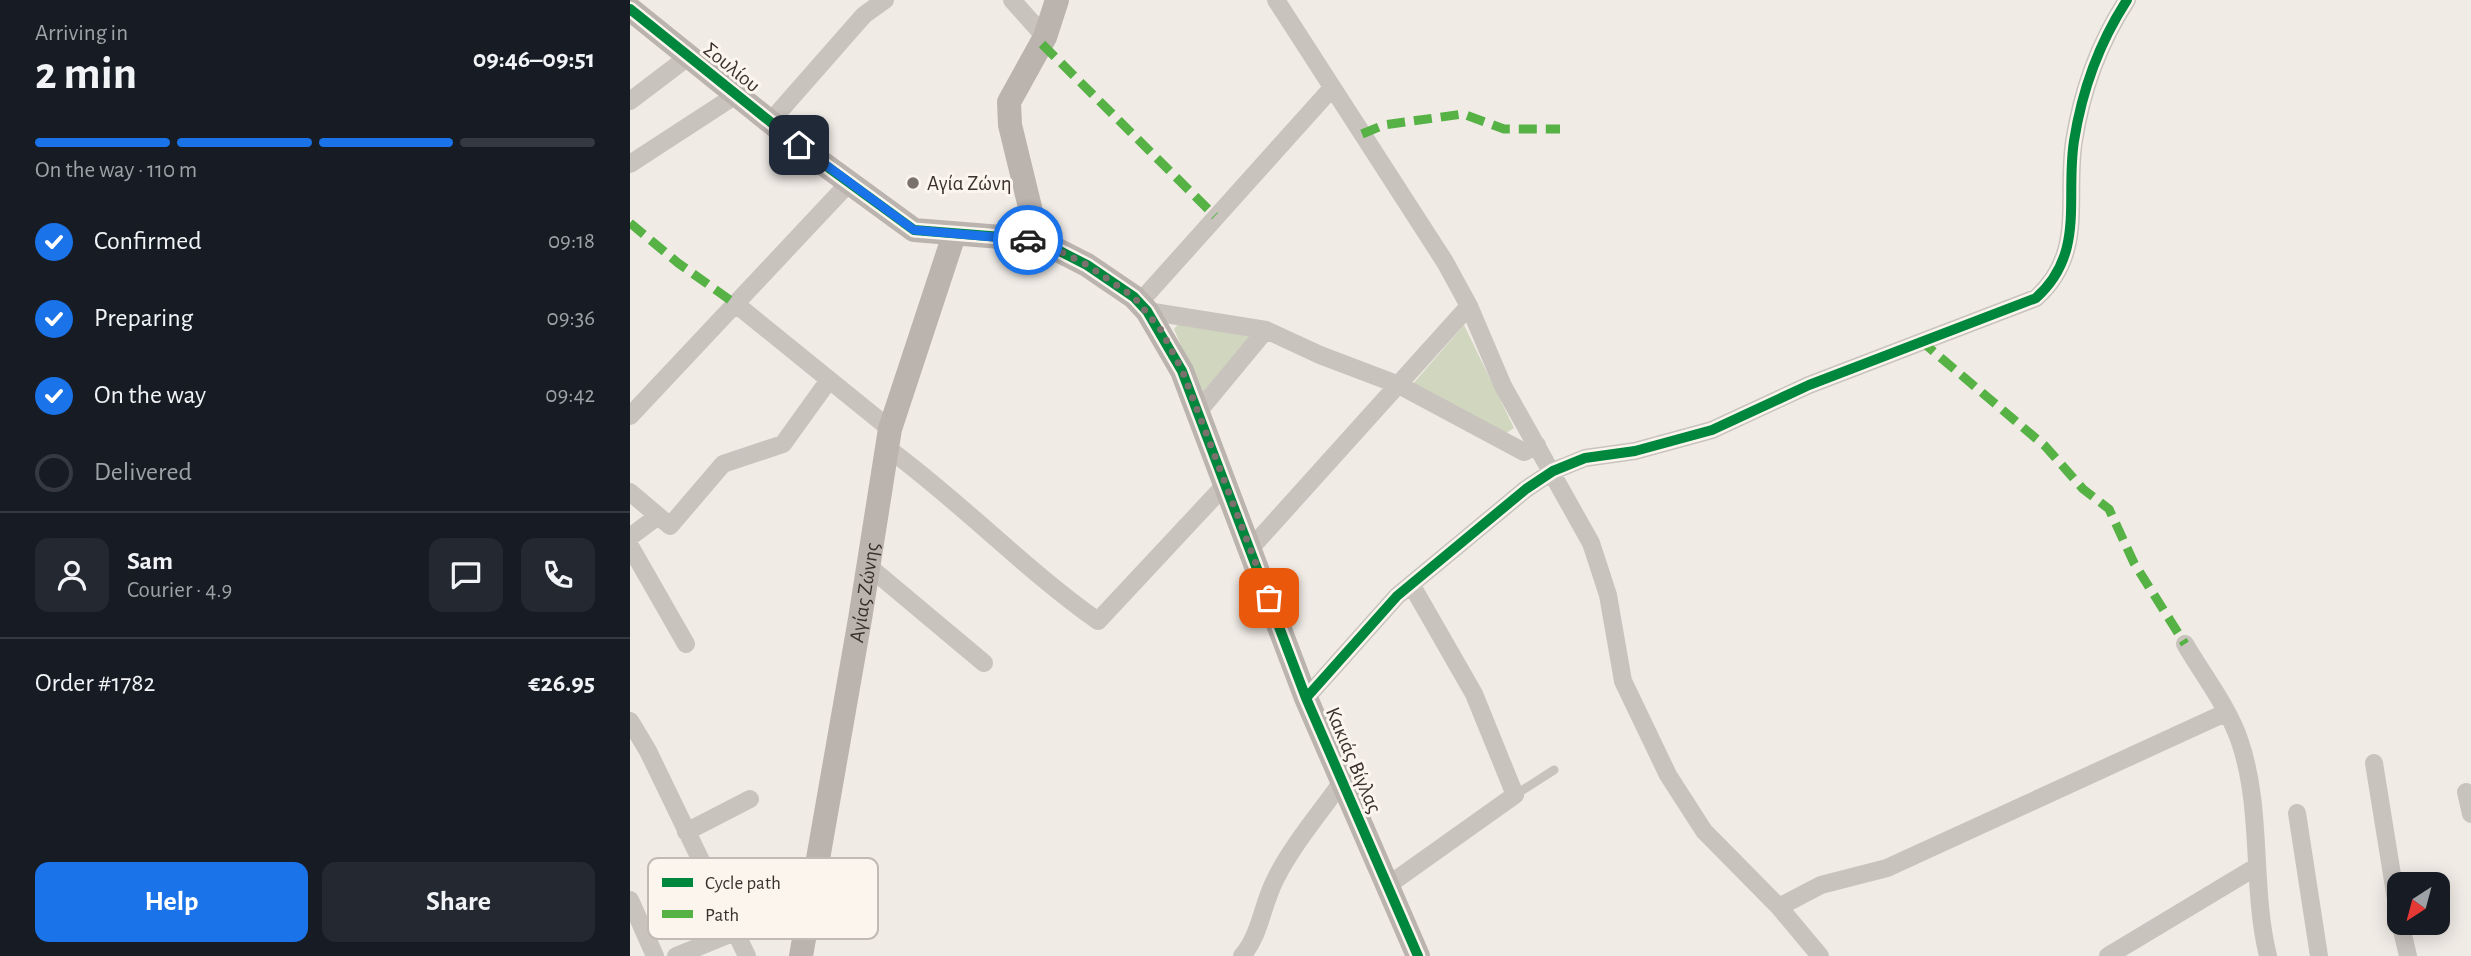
<!DOCTYPE html>
<meta charset="utf-8">
<style>
body{margin:0;font-family:"Alegreya Sans",sans-serif;background:#242831;color:#f1f3f6;height:100vh;display:flex;flex-direction:column;font-size:26px;white-space:nowrap}
*{box-sizing:border-box;margin:0}
p{font-size:23px;color:#9ea1a6}
.icon{flex:none;width:38px;height:38px;fill:none;stroke:currentColor;stroke-width:2;stroke-linecap:round;stroke-linejoin:round}
.map{position:relative;flex:1;overflow:hidden}
.drawer{display:flex;flex-direction:column;background:#171b24;width:630px}
.drawer>*{flex:none}
.needle{width:46px;rotate:216deg}
.fabs{position:absolute;left:1757px;top:872px;display:grid;gap:14px}
.fabs a{display:grid;place-items:center;width:63px;height:63px;border-radius:14px;background:#171b24;box-shadow:0 4px 18px #0003;font-size:35px}
.pin{position:absolute;display:grid;place-items:center;width:60px;height:60px;color:#fff;margin:-30px;border-radius:14px;box-shadow:0 4px 10px #0006}
.courier{position:absolute;display:grid;place-items:center;width:70px;height:70px;margin:-35px;border:5px solid #1a73e8;border-radius:50%;background:#fff;color:#222;box-shadow:0 2px 9px #0007}
.headline em{font-style:normal;font-weight:700}
.headline div{display:flex;flex-direction:column-reverse}
.headline{display:flex;align-items:center;justify-content:space-between;height:119px;padding:0 35px}
h1{font-size:46px;font-weight:700;line-height:52px}
.bar{display:grid;grid-template-columns:repeat(4,1fr);gap:10px 7px;align-content:center;height:84px;padding:0 35px}
.bar i{height:9px;border-radius:5px;background:#363941}
.bar .on{background:#1a73e8}
.bar p{grid-column:span 4}
.line{display:flex;align-items:center;gap:18px;padding:0 35px;border-top:2px solid #363941}
.line div{flex:1}
.round{display:grid;place-items:center;flex:none;width:74px;height:74px;border-radius:14px;background:#242831}
ol{padding:0 35px;list-style:none}
li{display:flex;align-items:center;gap:21px;height:77px}
li p{margin-inline-start:auto}
li .icon{padding:7px;border-radius:50%;background:#1a73e8;color:#fff;stroke-width:4}
li:last-child{color:#9ea1a6}
li i{width:38px;height:38px;border:4px solid #363941;border-radius:50%}
.action{display:flex;gap:14px;margin-top:auto;padding:14px 35px}
.action a{flex:1;height:80px;border-radius:14px;background:#1a73e8;color:#fff;font-size:28px;font-weight:700;line-height:80px;text-align:center}
.action a+a{background:#242831;color:#f1f3f6}
main{display:flex;flex:1;min-height:0}
.map>svg:first-child{display:block}
.green{fill:#d1d6bf}
.lines{fill:none;stroke-linecap:round;stroke-linejoin:round}
.lane{stroke:#c9c3be;stroke-width:9}
.street{stroke:#c9c3be;stroke-width:18}
.secondary{stroke:#bab3ae;stroke-width:24}
.quiet{stroke:#57b246;stroke-width:9;stroke-dasharray:18 9;stroke-linecap:butt}
.cycleway-casing{stroke:#fbf5ee;stroke-width:15}
.cycleway{stroke:#00873e;stroke-width:10}
.done{stroke:#7a716c;stroke-width:7;stroke-dasharray:0 12.6}
.route{stroke:#1a73e8;stroke-width:9}
.poi-dot{fill:#7a716c;stroke:#fbf5ee;stroke-width:2.5}
.labels{text-anchor:middle;stroke-width:6;stroke-linejoin:round;paint-order:stroke}
.street-label{font-size:21px;fill:#3b302b;stroke:#fbf5ee}
.poi-label{font-size:21px;fill:#3b302b;stroke:#fbf5ee;text-anchor:start}
.key{fill:#fbf5ee;stroke:#c1bab4;stroke-width:2}
.key-label{font-size:19px;fill:#3b302b}
</style>
<main>
<section class="drawer">
<div class="headline"><div><h1>2 min</h1><p>Arriving in</p></div><em>09:46–09:51</em></div>
<div class="bar"><i class="on"></i><i class="on"></i><i class="on"></i><i></i><p>On the way · 110 m</p></div>
<ol>
<li><svg class="icon" aria-label="check" viewBox="0 0 24 24"><path d="M5 12l5 5 9-10"/></svg>Confirmed<p>09:18</p></li>
<li><svg class="icon" aria-label="check" viewBox="0 0 24 24"><path d="M5 12l5 5 9-10"/></svg>Preparing<p>09:36</p></li>
<li><svg class="icon" aria-label="check" viewBox="0 0 24 24"><path d="M5 12l5 5 9-10"/></svg>On the way<p>09:42</p></li>
<li><i></i>Delivered</li>
</ol>
<div class="line" style="height:126px"><a class="round"><svg class="icon" aria-label="person" viewBox="0 0 24 24"><circle cx="12" cy="8" r="4"/><path d="M4 21q1-7 8-7t8 7"/></svg></a><div><b>Sam</b><p>Courier · 4.9</p></div><a class="round"><svg class="icon" aria-label="chat" viewBox="0 0 24 24"><path d="M4 5h16v11H9l-5 4z"/></svg></a><a class="round"><svg class="icon" aria-label="phone" viewBox="0 0 24 24"><path d="M5 4h4l2 5-3 2q2 4 5 5l2-3 5 2v4C11 20 4 13 5 4z"/></svg></a></div>
<div class="line" style="height:91px"><div>Order #1782</div><b>€26.95</b></div>
<div class="action"><a>Help</a><a>Share</a></div>
</section>
<div class="map">
<svg width="1841" height="956" viewBox="0 0 1841 956">
<rect width="100%" height="100%" fill="#f0ebe5"/>
<path class="green" d="M 549,323 L 623,337 L 573,397 L 544,329 Z
M 834,325 L 884,428 L 873,435 L 782,385 Z"/>
<g class="lines">
<path class="lane" d="M 885,795 L 924,770"/>
<path class="street" d="M 382,0 L 415,37
M 646,0 L 815,262 L 839,306 L 873,386 L 961,543 L 978,595 L 993,681 L 1038,775 L 1074,831 L 1149,907 L 1190,956
M 0,101 L 58,57
M 140,122 L 234,15 L 255,0
M 0,164 L 106,95
M 509,303 L 702,88
M 107,305 L 260,429
M 517,311 L 636,330 L 690,355 L 769,385 L 894,452 L 907,445
M 568,412 L 636,330
M 0,416 L 218,184
M 256,447 C 330,501 393,568 468,621 L 595,485
M 0,492 L 40,526 L 93,464 L 153,444 L 199,380
M 0,537 L 28,516
M 0,546 L 56,644
M 620,549 L 839,306
M 237,565 L 354,663
M 1555,644 C 1573,675 1599,708 1610,742 C 1633,810 1621,887 1638,956
M 676,698 L 767,596 L 896,489 L 923,471 L 955,458 L 1005,451 L 1082,430 L 1179,385 L 1406,298 C 1456,253 1435,199 1444,141 C 1452,90 1469,43 1497,0
M 0,721 L 18,751 L 117,956
M 1744,763 L 1769,918
M 1836,792 L 1841,814
M 1667,813 L 1689,956
M 56,832 L 120,799
M 757,886 L 885,795 L 844,694 L 781,584
M 0,900 L 25,956
M 1149,907 L 1191,885 L 1257,868 L 1595,713
M 1770,922 L 1778,956
M 46,956 L 105,932
M 612,956 C 631,934 632,904 646,878 C 663,844 691,812 713,780
M 1478,956 L 1626,867"/>
<g class="secondary">
<path d="M 0,9 L 184,157 L 284,230 L 408,240 L 457,265 L 504,297 L 517,311 L 552,371 L 676,698 L 788,956"/>
<path d="M 408,240 L 380,125 L 379,102 L 415,37 L 427,0"/>
<path id="s1" d="M 171,956 L 230,619 L 260,429 L 324,235"/>
</g>
<path class="quiet" d="M 412,44 L 585,216
M 732,134 L 754,125 L 833,114 L 874,129 L 930,129
M 0,223 L 48,263 L 107,305
M 1290,340 L 1415,446 L 1453,489 L 1479,509 L 1504,563 L 1555,644"/>
<defs>
<path id="cycleway" d="M 0,9 L 184,157 L 284,230 L 408,240 L 457,265 L 504,297 L 517,311 L 552,371 L 676,698 L 788,956
M 676,698 L 767,596 L 896,489 L 923,471 L 955,458 L 1005,451 L 1082,430 L 1179,385 L 1406,298 C 1456,253 1435,199 1444,141 C 1452,90 1469,43 1497,0"/>
</defs>
<use href="#cycleway" class="cycleway-casing"/>
<use href="#cycleway" class="cycleway"/>
</g>
<g class="lines">
<path class="done" d="M 398,240 L 408,240 L 457,265 L 504,297 L 531,330 L 552,370 L 639,598"/>
<path class="route" d="M 169,145 L 284,230 L 398,240"/>
</g>
<circle class="poi-dot" cx="283" cy="183" r="7"/>
<g class="labels">
<g class="street-label">
<text transform="translate(102 67) rotate(39)" y="7">Σουλίου</text>
<text dy="7" stroke="none"><textPath href="#s1" startOffset="369">Αγίας Ζώνης</textPath></text>
<text transform="translate(724 760) rotate(67)" y="7">Κακιάς Βίγλας</text>
</g>
<g class="poi-label">
<text x="297" y="190">Αγία Ζώνη</text>
</g>
</g>
<rect x="18" y="858" width="230" height="81" rx="10" class="key"/>
<rect x="32" y="878" width="31" height="9" fill="#00873e"/>
<rect x="32" y="910" width="31" height="8" fill="#57b246"/>
<g class="key-label">
<text x="75" y="889">Cycle path</text>
<text x="75" y="921">Path</text>
</g>
</svg>
<div class="fabs">
<a><svg class="needle" viewBox="-14 -14 28 28"><path d="M0-13l5 13h-10z" fill="#e53935"/><path d="M0 13l5-13h-10z" fill="#9ea1a6"/></svg></a>
</div>
<div class="pin" style="left:639px;top:598px;background:#ea580c"><svg class="icon" aria-label="bag" viewBox="0 0 24 24"><path d="M5 8h14l-1 12H6zM9 8a3 3 0 0 1 6 0"/></svg></div>
<div class="pin" style="left:169px;top:145px;background:#1f2937"><svg class="icon" aria-label="home" viewBox="0 0 24 24"><path d="M3 11l9-7 9 7M6 9v11h12V9"/></svg></div>
<div class="courier" style="left:398px;top:240px"><svg class="icon" aria-label="car" viewBox="0 0 24 24"><path d="M5 17H2v-5l4-1 3-4h7l3 4 3 1v5h-3M9 17h6M6 11h13"/><circle cx="7" cy="17" r="2"/><circle cx="17" cy="17" r="2"/></svg></div>
</div>
</main>
